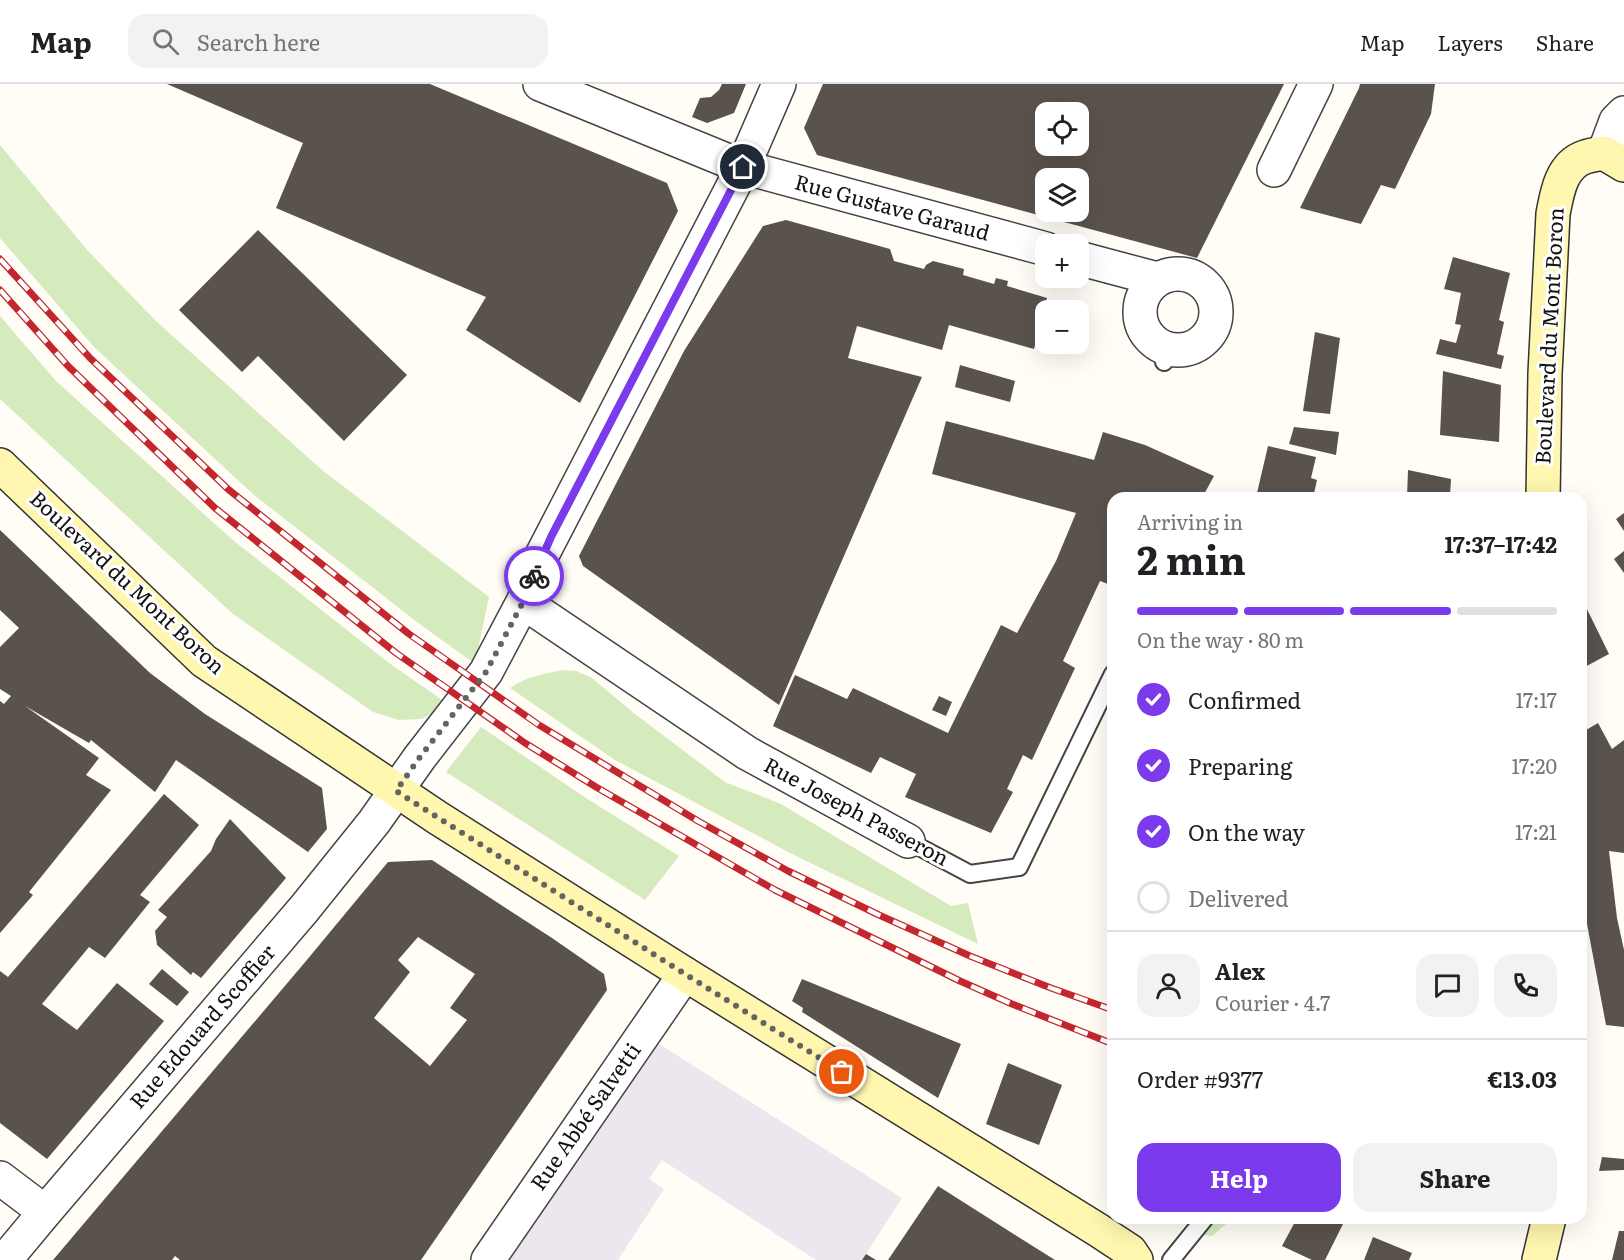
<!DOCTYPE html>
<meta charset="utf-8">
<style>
body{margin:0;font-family:Literata,serif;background:#f2f2f2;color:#202124;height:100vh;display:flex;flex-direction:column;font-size:22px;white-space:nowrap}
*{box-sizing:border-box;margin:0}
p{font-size:20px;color:#757577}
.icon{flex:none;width:33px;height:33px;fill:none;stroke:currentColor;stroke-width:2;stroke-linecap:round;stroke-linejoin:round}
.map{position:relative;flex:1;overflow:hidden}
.side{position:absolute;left:1107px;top:408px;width:480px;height:732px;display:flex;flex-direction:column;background:#fff;border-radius:18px;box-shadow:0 6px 24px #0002}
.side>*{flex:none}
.fabs{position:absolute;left:1035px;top:18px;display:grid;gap:12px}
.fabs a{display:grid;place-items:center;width:54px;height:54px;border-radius:12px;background:#fff;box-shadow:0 6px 24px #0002;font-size:30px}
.pin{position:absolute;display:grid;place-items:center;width:51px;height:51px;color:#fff;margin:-26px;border:3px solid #fff;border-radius:50%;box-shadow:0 2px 6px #0007}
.courier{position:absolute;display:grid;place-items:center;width:60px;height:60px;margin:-30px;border:4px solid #7c3aed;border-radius:50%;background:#fff;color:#222;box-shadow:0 2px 8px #0007}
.overview em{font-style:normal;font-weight:700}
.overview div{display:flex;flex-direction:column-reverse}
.overview{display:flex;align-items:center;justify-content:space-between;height:102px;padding:0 30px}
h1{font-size:39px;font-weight:700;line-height:45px}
.bar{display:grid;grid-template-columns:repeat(4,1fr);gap:9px 6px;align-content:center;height:72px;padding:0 30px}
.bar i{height:8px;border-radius:4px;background:#e0e0e0}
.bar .active{background:#7c3aed}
.bar p{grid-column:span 4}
.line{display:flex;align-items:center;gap:15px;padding:0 30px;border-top:2px solid #e0e0e0}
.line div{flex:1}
.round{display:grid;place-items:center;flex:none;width:63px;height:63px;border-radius:18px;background:#f2f2f2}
ol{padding:0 30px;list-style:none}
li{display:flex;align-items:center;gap:18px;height:66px}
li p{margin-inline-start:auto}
li .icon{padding:6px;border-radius:50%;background:#7c3aed;color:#fff;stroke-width:4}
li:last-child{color:#757577}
li i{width:33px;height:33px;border:3px solid #e0e0e0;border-radius:50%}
.cta{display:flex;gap:12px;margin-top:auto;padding:12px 30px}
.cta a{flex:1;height:69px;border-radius:18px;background:#7c3aed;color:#fff;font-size:24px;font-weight:700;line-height:69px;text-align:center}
.cta a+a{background:#f2f2f2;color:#202124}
header{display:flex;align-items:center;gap:36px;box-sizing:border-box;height:84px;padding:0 30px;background:#fff;border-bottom:2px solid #e0e0e0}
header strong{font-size:28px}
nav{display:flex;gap:33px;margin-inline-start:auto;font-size:21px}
.search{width:420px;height:54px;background:#f2f2f2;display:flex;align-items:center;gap:15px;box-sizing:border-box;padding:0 21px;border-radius:18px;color:#757577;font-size:22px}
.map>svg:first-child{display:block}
.industrial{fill:#eee6ef}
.green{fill:#d5ebbd}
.building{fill:#5a524d;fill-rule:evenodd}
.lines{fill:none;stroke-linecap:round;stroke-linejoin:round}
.lane-casing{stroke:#444;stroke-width:20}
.street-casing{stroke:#444;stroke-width:36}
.secondary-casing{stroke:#333;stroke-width:36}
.lane{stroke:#fff;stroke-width:16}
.street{stroke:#fff;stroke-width:33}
.secondary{stroke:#fff6b0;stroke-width:33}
.rail-casing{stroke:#c4262e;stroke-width:7}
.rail{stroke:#fff;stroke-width:4.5;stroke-dasharray:14;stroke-linecap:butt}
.done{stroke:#646461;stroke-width:6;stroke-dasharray:0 10.8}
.route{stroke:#7c3aed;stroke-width:8}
.labels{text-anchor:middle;stroke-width:6;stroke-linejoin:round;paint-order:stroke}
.street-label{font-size:21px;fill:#111;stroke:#fff}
</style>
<header>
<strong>Map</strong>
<div class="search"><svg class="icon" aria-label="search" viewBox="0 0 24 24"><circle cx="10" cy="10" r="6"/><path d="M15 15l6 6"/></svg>Search here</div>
<nav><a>Map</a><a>Layers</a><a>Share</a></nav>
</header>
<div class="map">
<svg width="1624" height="1176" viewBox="0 0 1624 1176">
<rect width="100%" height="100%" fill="#fffdf5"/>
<path class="industrial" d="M 656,958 L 902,1114 L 862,1176 L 816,1176 L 662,1076 L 649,1095 L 664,1105 L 618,1176 L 506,1176 Z"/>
<path class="green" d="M 0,61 L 88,167 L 156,237 L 322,386 L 489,513 L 475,580 L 417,538 L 254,411 L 94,263 L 0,154 Z
M 0,232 L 56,297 L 234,457 L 389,579 L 448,620 L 422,635 L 399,636 L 373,628 L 233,530 L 0,315 Z
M 562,586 L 576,587 L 592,594 L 635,630 L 725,698 L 781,720 L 951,822 L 968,819 L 978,860 L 796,772 L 615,676 L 510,604 C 526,593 543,590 562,586 Z
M 481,643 L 589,716 L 679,772 L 645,816 L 446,688 Z
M 1193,1134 L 1233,1134 L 1212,1152 L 1192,1149 L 1189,1141 Z"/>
<path class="building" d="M 167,0 L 430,0 L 667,99 L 678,127 L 580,319 L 466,246 L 486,213 L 276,124 L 303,59 Z
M 722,0 L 746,0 L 734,29 L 707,39 L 692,33 L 700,14 L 711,13 L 719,6 Z
M 823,0 L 1284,0 L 1197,174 L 817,71 L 804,44 ZM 1046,28 L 1078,28 L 1078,62 L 1046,62 ZM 1046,94 L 1078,94 L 1078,128 L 1046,128 Z
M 1360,0 L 1435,0 L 1431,30 L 1395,105 L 1381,101 L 1361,140 L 1300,124 L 1359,4 Z
M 786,136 L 890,165 L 894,177 L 924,185 L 926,181 L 933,177 L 964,185 L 963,191 L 994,200 L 996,194 L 1008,197 L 1007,202 L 1047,214 L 1034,265 L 949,241 L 942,266 L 857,242 L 848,274 L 922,293 L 779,621 L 583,482 L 579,472 L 684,267 L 763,142 Z
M 258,146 L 407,291 L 344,357 L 258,272 L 242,288 L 179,226 Z
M 1453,173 L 1510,189 L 1499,236 L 1504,238 L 1497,270 L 1504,272 L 1501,285 L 1436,270 L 1440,255 L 1456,259 L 1461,241 L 1455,240 L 1461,209 L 1444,205 Z
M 1315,248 L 1340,254 L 1330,330 L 1303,327 Z
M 960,281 L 1015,297 L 1010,318 L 955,303 Z
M 1443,287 L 1501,301 L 1499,358 L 1440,351 Z
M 946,337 L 1094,376 L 1103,348 L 1145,361 L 1214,392 L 1202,414 L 1113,414 L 1113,502 L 1100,497 L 1063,577 L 1075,584 L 1032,676 L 1023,671 L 1007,705 L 1013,708 L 991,749 L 905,713 L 916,690 L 880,673 L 871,689 L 773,642 L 795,591 L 847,615 L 853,604 L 948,649 L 1001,541 L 1017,549 L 1056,477 L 1076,429 L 932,390 Z
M 1294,343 L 1339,348 L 1336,371 L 1289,360 Z
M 1268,362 L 1316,373 L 1311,394 L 1317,396 L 1313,414 L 1278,414 L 1257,409 Z
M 1408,386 L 1451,395 L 1450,412 L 1455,412 L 1455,414 L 1407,414 Z
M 1624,429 L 1624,447 L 1616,435 Z
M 0,446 L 150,589 L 205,630 L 322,704 L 327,745 L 308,768 L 176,676 L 155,708 L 91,656 L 89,659 L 25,622 L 99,674 L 86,691 L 111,706 L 29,808 L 33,811 L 0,849 L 0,617 L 4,620 L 11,612 L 0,605 L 0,563 L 19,544 L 0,526 Z
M 1624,467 L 1624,489 L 1614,475 Z
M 1581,513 L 1609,570 L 1581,585 Z
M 939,612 L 952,618 L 946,632 L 932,626 Z
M 1598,639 L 1612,665 L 1624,656 L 1624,769 L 1609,767 L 1617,834 L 1624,866 L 1624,943 L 1606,941 L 1581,808 L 1581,649 Z
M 164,710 L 199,741 L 140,811 L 150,818 L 105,874 L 89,863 L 42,920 L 77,946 L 117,899 L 164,937 L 47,1075 L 0,1039 L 0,887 L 8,893 Z
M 230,735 L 286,794 L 201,894 L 193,888 L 191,891 L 157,861 L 155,847 L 167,833 L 158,826 L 211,767 L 216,755 Z
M 432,776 L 552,854 L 604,890 L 607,906 L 421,1176 L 180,1176 L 175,1172 L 172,1176 L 53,1176 L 306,877 L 388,778 ZM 418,853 L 475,890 L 450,924 L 467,936 L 430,982 L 374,934 L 410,888 L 398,876 Z
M 162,885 L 189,908 L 177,922 L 149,900 Z
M 802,895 L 961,960 L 938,1014 L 802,928 L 803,924 L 792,917 Z
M 1008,979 L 1062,1001 L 1039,1061 L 986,1040 Z
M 1602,1073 L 1624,1075 L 1624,1086 L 1599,1087 Z
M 938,1102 L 1012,1149 L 1055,1176 L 888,1176 Z
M 1297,1134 L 1319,1134 L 1323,1136 L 1325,1134 L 1346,1134 L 1325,1176 L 1312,1176 L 1282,1162 Z
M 1619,1147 L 1624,1147 L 1624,1176 L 1612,1176 Z
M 1373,1153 L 1412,1169 L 1409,1176 L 1364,1176 Z
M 866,1170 L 876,1176 L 862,1176 Z"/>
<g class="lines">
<defs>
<path id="lane" d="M 1164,278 L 1167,264
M 908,757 L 970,790 L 1019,783 L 1113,590
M 1171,1176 L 1205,1134"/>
<path id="street" d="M 540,0 L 743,83 L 1046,165
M 1604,69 L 1616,37 L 1624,29
M 1274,86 L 1316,0
M 1078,174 L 1157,195
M1140 228a38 38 0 1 1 76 0a38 38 0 1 1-76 0Z
M 523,518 L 747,669 L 908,757
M 0,1094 L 45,1128
M 5,1176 L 45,1128 L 304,825 L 374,738 L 420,673 L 486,588 L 523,518 L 541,473 L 743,83 L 779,0
M 488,1176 L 685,890"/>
<path id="secondary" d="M 0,381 L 204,577 L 438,734 L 685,890 L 1098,1146 L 1130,1167 L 1136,1176
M 1543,414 L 1545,290 L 1553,130 C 1557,109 1561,81 1585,73 C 1591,71 1598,70 1604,69 L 1624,81
M 1539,1176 L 1549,1134"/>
</defs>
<use href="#lane" class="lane-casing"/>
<use href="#street" class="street-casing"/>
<use href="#secondary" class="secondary-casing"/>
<use href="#lane" class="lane"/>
<use href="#street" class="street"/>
<use href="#secondary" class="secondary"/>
<defs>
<path id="rail" d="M 0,175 L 90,274 L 229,406 L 409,550 L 539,641 L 698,737 L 788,787 L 879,831 L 970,872 L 1051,904 L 1113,926
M 0,206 L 68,282 L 215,424 L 396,569 L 525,659 L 596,703 L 775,806 L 960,897 L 1012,920 L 1113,960"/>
</defs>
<use href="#rail" class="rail-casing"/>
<use href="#rail" class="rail"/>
</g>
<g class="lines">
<path class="done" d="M 534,492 L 523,518 L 486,588 L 420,673 L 396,707 L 685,890 L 842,988"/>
<path class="route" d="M 534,492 L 551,453 L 743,83"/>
</g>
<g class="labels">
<g class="street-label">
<text transform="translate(892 124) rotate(15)" y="7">Rue Gustave Garaud</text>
<text transform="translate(1550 252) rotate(-87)" y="7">Boulevard du Mont Boron</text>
<text transform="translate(127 499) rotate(43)" y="7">Boulevard du Mont Boron</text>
<text transform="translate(856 728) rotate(28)" y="7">Rue Joseph Passeron</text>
<text transform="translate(203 943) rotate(-49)" y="7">Rue Edouard Scoffier</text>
<text transform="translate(586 1033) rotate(-55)" y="7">Rue Abbé Salvetti</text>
</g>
</g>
</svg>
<div class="fabs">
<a><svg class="icon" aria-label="locate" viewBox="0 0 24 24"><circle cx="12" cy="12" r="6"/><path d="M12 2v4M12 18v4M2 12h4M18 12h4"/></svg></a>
<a><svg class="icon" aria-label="layers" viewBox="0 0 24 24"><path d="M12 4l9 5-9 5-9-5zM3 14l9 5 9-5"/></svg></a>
<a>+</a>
<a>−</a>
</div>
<div class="pin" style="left:842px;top:988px;background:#ea580c"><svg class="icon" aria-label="bag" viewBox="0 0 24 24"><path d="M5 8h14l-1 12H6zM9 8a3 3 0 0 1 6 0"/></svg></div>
<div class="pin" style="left:743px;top:83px;background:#1f2937"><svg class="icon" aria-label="home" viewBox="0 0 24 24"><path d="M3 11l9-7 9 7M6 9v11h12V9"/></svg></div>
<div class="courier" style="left:534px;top:492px"><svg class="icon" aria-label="bike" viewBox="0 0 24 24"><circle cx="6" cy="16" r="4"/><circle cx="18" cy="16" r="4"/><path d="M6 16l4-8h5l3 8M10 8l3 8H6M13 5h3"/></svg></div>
<section class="side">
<div class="overview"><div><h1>2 min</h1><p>Arriving in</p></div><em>17:37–17:42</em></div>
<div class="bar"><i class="active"></i><i class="active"></i><i class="active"></i><i></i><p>On the way · 80 m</p></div>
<ol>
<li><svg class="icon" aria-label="check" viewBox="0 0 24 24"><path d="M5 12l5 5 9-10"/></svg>Confirmed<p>17:17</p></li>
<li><svg class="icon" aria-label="check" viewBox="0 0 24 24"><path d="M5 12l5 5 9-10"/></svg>Preparing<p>17:20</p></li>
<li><svg class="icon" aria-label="check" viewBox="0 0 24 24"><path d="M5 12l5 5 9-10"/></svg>On the way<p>17:21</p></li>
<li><i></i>Delivered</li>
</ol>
<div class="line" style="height:108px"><a class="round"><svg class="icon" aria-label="person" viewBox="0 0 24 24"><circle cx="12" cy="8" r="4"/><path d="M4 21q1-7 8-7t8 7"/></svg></a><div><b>Alex</b><p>Courier · 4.7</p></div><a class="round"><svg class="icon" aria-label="chat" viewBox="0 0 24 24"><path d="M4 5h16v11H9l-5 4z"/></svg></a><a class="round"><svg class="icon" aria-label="phone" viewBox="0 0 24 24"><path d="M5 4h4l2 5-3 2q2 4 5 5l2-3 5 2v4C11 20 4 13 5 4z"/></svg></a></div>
<div class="line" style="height:78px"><div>Order #9377</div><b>€13.03</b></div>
<div class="cta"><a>Help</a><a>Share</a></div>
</section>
</div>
